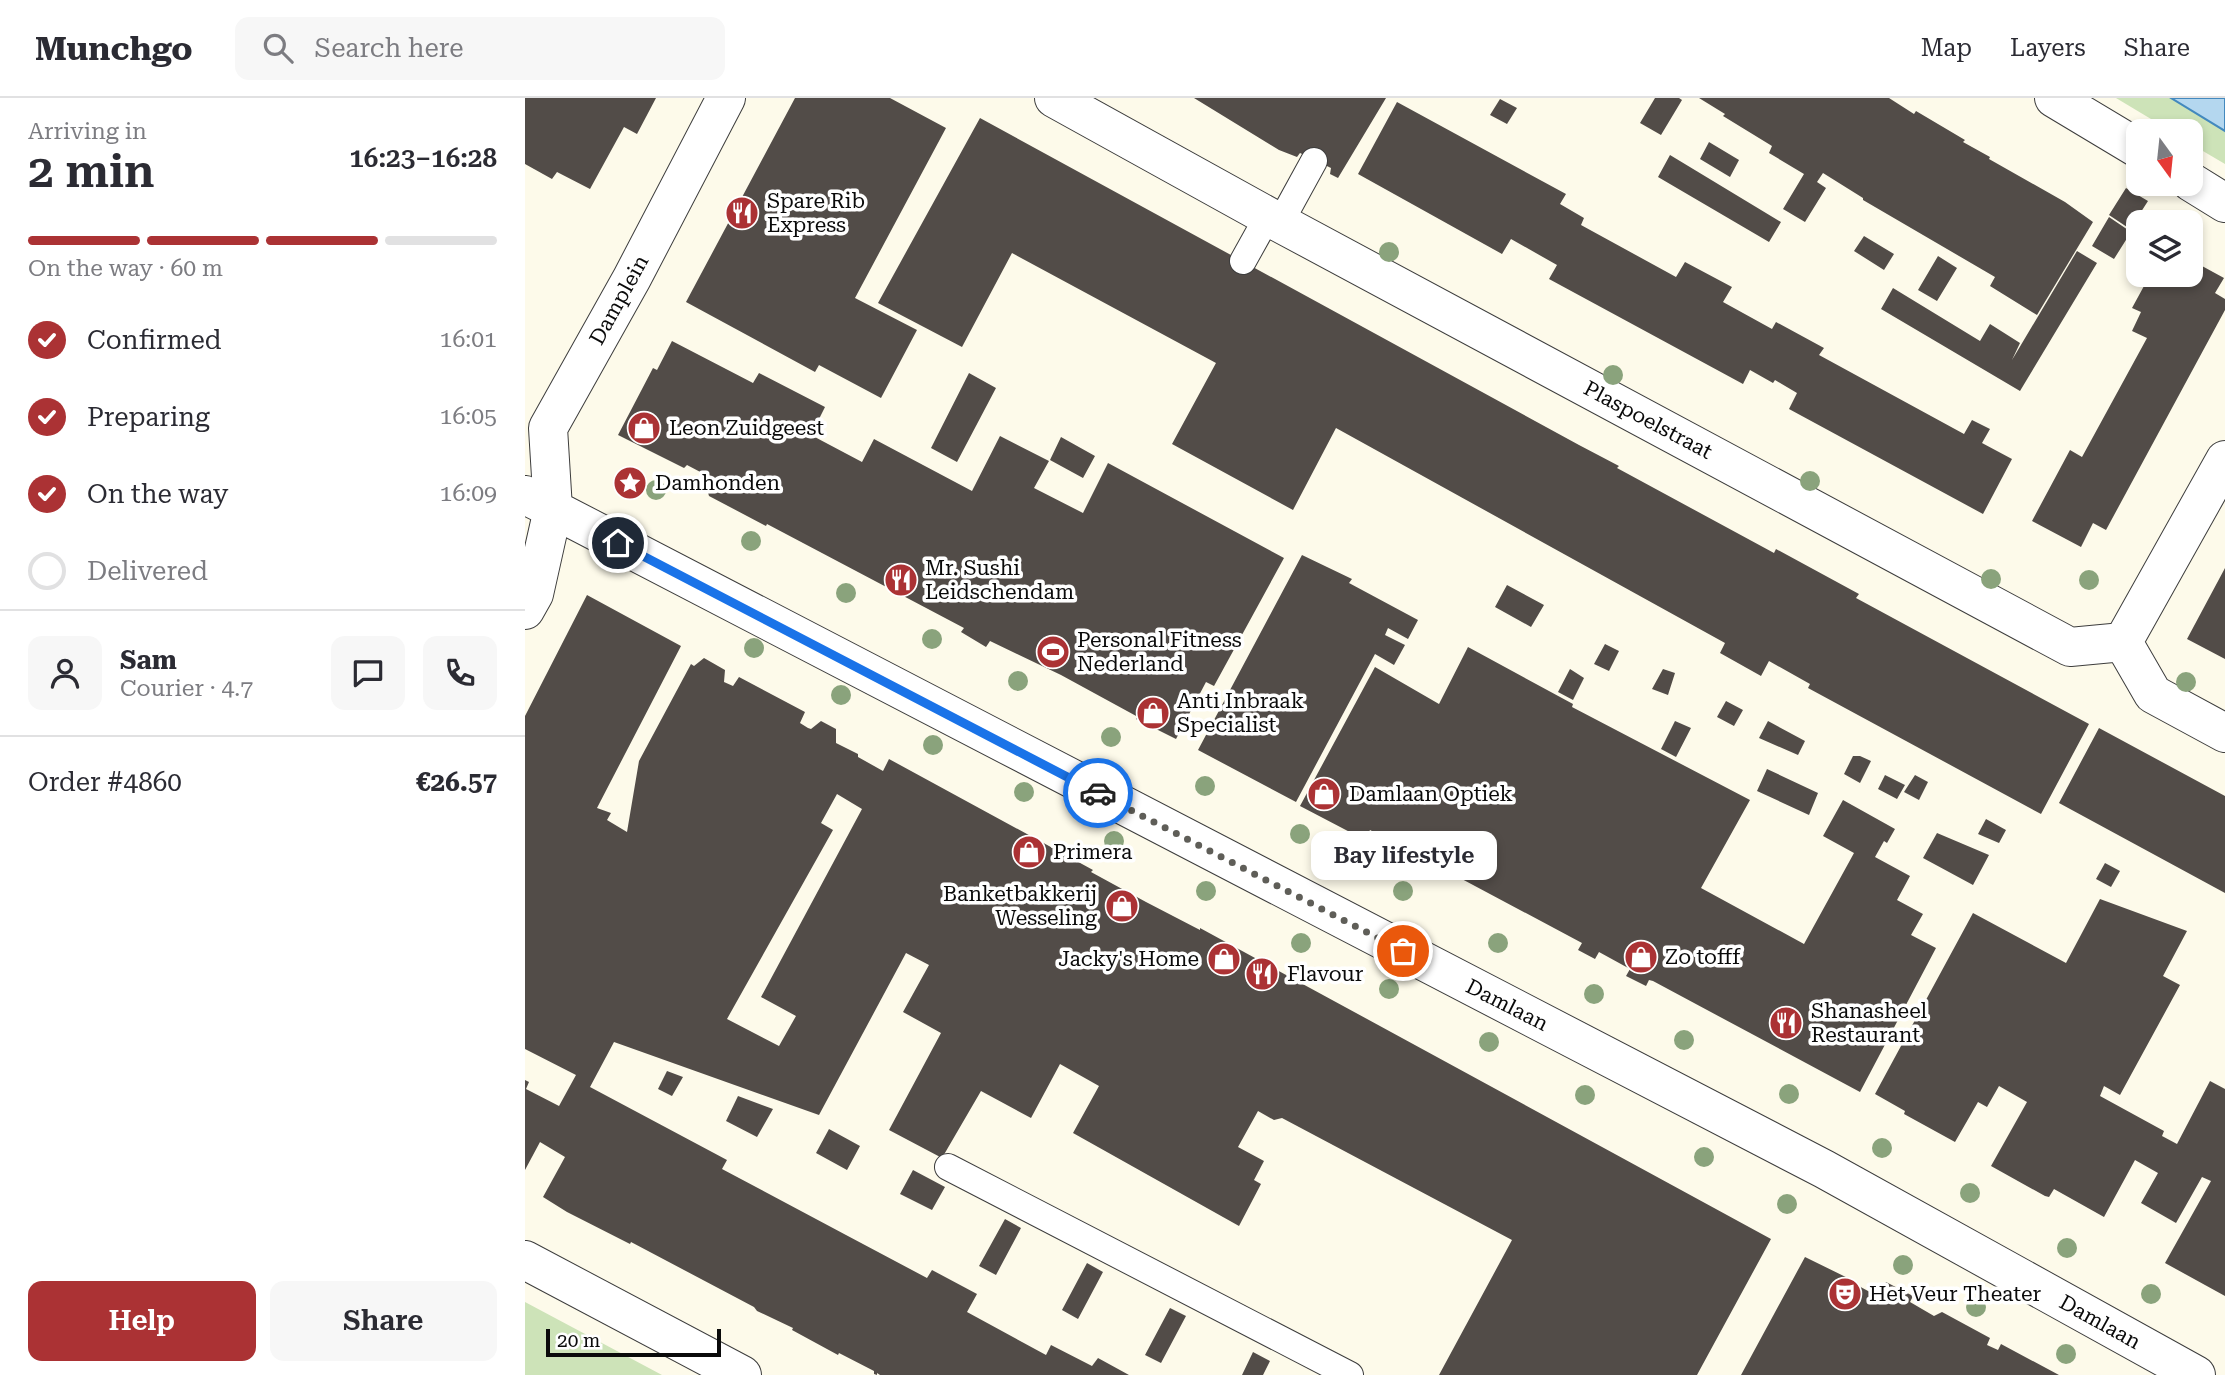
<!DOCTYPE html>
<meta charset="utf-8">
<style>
body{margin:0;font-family:"Roboto Serif",serif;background:#f7f7f7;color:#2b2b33;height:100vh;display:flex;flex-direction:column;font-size:26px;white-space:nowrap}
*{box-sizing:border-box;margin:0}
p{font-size:23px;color:#7c7c81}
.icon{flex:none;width:38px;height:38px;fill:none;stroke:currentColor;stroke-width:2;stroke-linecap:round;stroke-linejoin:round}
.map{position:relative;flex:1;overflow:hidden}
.sheet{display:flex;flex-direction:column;background:#fff;width:525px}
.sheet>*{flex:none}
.needle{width:46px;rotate:165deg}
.fabs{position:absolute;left:1601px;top:21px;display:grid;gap:14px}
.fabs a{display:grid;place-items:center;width:77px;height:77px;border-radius:14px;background:#fff;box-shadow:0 4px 10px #0003;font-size:35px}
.scale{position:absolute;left:21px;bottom:18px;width:175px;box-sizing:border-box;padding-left:7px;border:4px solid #0a0a0a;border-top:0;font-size:19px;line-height:24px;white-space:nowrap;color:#0a0a0a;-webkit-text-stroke:5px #fff;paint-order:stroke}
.pin{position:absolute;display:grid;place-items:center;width:60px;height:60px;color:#fff;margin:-30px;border:4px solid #fff;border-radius:50%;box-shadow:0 2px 7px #0007}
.courier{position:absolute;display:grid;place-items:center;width:70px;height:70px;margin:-35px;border:5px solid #1a73e8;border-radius:50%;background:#fff;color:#222;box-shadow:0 2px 9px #0007}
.bubble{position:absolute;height:49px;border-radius:14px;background:#fff;box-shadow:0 4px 10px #0003;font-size:23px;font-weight:600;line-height:49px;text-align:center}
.summary em{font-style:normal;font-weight:600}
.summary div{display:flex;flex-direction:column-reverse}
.summary{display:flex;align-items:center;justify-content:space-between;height:119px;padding:0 28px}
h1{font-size:46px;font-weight:600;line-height:52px}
.bar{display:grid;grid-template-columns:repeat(4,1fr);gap:10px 7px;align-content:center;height:84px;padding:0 28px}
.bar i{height:9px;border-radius:5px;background:#e1e1e2}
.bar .current{background:#ab3234}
.bar p{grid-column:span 4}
.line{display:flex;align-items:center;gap:18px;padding:0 28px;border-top:2px solid #e1e1e2}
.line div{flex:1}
.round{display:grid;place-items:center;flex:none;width:74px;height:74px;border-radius:14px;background:#f7f7f7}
ol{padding:0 28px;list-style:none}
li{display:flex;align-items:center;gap:21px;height:77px}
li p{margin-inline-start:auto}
li .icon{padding:7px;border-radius:50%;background:#ab3234;color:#fff;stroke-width:4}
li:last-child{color:#7c7c81}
li i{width:38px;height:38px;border:4px solid #e1e1e2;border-radius:50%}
.action{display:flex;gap:14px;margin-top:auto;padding:14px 28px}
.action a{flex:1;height:80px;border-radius:14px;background:#ab3234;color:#fff;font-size:28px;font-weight:600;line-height:80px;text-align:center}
.action a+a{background:#f7f7f7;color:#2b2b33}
header{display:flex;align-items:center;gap:42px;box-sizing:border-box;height:98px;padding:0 35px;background:#fff;border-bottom:2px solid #e1e1e2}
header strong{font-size:33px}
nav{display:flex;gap:38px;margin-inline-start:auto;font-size:24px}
.search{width:490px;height:63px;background:#f7f7f7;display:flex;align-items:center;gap:18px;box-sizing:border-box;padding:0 24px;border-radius:14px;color:#7c7c81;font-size:26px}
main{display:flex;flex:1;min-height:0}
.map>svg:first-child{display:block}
.green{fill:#cde3b8}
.water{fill:#b4d7ef;stroke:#4389be;stroke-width:2}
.building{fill:#524c48;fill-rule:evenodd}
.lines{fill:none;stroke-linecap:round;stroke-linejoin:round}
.service-casing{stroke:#3d3d3d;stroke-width:28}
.minor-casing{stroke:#3d3d3d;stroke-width:40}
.tertiary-casing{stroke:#3d3d3d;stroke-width:40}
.service{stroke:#fff;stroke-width:26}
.minor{stroke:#fff;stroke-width:38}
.tertiary{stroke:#fff;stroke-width:38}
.tree{fill:#8aa37c}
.done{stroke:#5f5e58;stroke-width:7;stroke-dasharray:0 12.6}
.route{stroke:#1a73e8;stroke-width:9}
.labels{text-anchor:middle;stroke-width:7;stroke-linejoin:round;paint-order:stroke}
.poi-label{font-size:21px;fill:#0a0a0a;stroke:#fff;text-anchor:start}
.street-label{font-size:21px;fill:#0a0a0a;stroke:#fff}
</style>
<header>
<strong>Munchgo</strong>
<div class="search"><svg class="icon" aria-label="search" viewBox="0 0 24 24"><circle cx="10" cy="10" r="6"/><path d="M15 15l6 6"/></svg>Search here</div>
<nav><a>Map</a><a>Layers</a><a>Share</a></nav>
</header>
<main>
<section class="sheet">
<div class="summary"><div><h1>2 min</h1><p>Arriving in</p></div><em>16:23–16:28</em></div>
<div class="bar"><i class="current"></i><i class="current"></i><i class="current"></i><i></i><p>On the way · 60 m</p></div>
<ol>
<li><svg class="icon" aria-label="check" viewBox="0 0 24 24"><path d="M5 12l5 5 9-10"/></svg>Confirmed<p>16:01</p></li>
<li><svg class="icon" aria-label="check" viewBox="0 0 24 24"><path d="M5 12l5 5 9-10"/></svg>Preparing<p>16:05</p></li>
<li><svg class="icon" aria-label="check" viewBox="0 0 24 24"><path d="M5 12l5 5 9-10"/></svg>On the way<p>16:09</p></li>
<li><i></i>Delivered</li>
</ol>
<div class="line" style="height:126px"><a class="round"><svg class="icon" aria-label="person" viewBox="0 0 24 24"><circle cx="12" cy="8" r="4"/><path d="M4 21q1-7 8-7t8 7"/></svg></a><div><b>Sam</b><p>Courier · 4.7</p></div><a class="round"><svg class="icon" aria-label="chat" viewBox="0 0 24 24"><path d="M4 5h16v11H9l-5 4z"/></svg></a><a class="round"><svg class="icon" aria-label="phone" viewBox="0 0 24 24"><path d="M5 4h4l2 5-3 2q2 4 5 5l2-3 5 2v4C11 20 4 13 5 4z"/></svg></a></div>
<div class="line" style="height:91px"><div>Order #4860</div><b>€26.57</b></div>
<div class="action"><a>Help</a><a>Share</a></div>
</section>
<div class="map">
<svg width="1700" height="1277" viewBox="0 0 1700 1277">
<rect width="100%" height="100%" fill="#fdfaea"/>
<path class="green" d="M 1591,0 L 1646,0 L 1700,33 L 1700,66 L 1666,46 L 1666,33 L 1646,33 Z
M 0,1204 L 137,1277 L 0,1277 Z"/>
<path class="water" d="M 1646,0 L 1700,0 L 1700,33 Z"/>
<path class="building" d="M 0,0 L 131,0 L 112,36 L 99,29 L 65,91 L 32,74 L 27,81 L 0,66 Z
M 270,0 L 365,0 L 421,30 L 330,200 L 392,232 L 356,300 L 294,267 L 290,274 L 161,204 Z
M 669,0 L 861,0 L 813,80 L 805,76 L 806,70 L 775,55 L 772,59 L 754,52 Z
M 1130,0 L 1154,0 L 1157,2 L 1136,37 L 1115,25 Z
M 1174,0 L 1364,0 L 1389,16 L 1391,13 L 1440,42 L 1438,44 L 1465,59 L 1464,61 L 1540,104 L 1568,124 L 1512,217 L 1465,188 L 1470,179 L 1338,102 L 1338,100 L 1298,75 L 1292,84 L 1301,90 L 1280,124 L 1258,111 L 1279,76 L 1244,55 L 1247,48 L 1198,18 L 1200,16 Z
M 975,1 L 992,10 L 982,26 L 965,17 Z
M 872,4 L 1041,96 L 1035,106 L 1059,120 L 1056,127 L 1151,179 L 1160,164 L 1207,189 L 1198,204 L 1247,231 L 1251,224 L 1299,250 L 1294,257 L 1439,336 L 1447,322 L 1465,331 L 1457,345 L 1487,361 L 1458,416 L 1264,311 L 1272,295 L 1250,282 L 1248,285 L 1225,272 L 1218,286 L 1024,181 L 1032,167 L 986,141 L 977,156 L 833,76 Z
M 455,20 L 1054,347 L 1094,368 L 1092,370 L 1249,455 L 1251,451 L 1334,496 L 1331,500 L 1564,626 L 1516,716 L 1283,590 L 1285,586 L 1244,563 L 1236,578 L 1195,555 L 1200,545 L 811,330 L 768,412 L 647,346 L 691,265 L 487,155 L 437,249 L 353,205 Z
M 1184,44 L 1214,62 L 1205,79 L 1175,61 Z
M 1145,57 L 1256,124 L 1244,144 L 1133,79 Z
M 1601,90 L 1623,103 L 1605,131 L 1584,117 Z
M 1584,119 L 1606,134 L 1589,161 L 1567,148 Z
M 1339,138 L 1369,156 L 1359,172 L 1329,153 Z
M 1552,153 L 1572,165 L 1495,293 L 1356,211 L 1368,190 L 1455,243 L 1465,226 L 1495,245 L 1487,262 Z
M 1413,158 L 1432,170 L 1412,203 L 1393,192 Z
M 1666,162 L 1699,180 L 1690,195 L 1700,201 L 1700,212 L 1581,432 L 1568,425 L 1556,449 L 1507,423 L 1545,352 L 1557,359 L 1622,240 L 1607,233 L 1616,214 L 1607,210 L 1625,177 L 1666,177 Z
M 147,243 L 228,285 L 234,275 L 300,309 L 286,337 L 337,364 L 349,341 L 447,393 L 475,338 L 524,363 L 509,390 L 558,415 L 583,365 L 759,460 L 689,588 L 681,584 L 651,641 L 611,621 L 613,619 L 536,577 L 465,543 L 461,549 L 436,534 L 439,530 L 242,426 L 241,428 L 184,398 L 179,381 L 181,377 L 162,367 L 159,370 L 93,337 L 128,270 L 132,272 Z
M 444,275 L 471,290 L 432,364 L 406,350 Z
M 536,339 L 570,358 L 558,380 L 525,362 Z
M 777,457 L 827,481 L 824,485 L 893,522 L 883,541 L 863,530 L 860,537 L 880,547 L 869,567 L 850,556 L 771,704 L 673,652 Z
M 1700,470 L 1700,561 L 1662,541 Z
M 982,487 L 1019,507 L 1006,529 L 970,509 Z
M 62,497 L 156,548 L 72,710 L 86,715 L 82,722 L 102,734 L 114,663 L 166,566 L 169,568 L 179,560 L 200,572 L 199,584 L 208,588 L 214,579 L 280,614 L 275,625 L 283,630 L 286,631 L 296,623 L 311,631 L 311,645 L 333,656 L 333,659 L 358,673 L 364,661 L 568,772 L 566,774 L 621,804 L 675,832 L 675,830 L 1246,1141 L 1172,1277 L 914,1277 L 987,1142 L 757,1020 L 749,1022 L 733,1013 L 713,1049 L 739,1063 L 729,1082 L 736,1086 L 714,1128 L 548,1035 L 574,988 L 535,966 L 506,1020 L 456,993 L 417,1060 L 364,1032 L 416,935 L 378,914 L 404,867 L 381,855 L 294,1017 L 89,944 L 65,989 L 202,1062 L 197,1071 L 321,1137 L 402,1180 L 407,1172 L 452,1196 L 442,1214 L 521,1257 L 526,1247 L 567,1268 L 573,1260 L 604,1277 L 355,1277 L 352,1275 L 352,1277 L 349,1276 L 349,1273 L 314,1255 L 313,1257 L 267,1232 L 268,1230 L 232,1213 L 229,1209 L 106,1144 L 105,1146 L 42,1114 L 18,1099 L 40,1059 L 15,1044 L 0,1072 L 0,982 L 4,984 L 1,991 L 34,1008 L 51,977 L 0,951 L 0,618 ZM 312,696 L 337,711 L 236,899 L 271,918 L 254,948 L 202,921 L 308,732 L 296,725 Z
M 1080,546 L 1094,553 L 1084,573 L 1069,566 Z
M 943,549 L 1048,606 L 1047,609 L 1225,702 L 1176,790 L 1279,846 L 1329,755 L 1298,738 L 1318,702 L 1370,731 L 1362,745 L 1359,743 L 1350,759 L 1385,778 L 1372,802 L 1398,816 L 1386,837 L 1411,850 L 1335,994 L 1128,883 L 1124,882 L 1121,888 L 1101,878 L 1105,871 L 1074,854 L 1070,861 L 1053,852 L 1057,845 L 845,732 L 840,742 L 775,708 L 850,569 L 914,606 Z
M 1045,571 L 1059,580 L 1048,602 L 1033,594 Z
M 1138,571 L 1150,575 L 1143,597 L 1127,591 Z
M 1201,603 L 1218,612 L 1209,628 L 1192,619 Z
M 1150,623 L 1166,630 L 1151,659 L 1136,651 Z
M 1243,623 L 1280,643 L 1273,657 L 1234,640 Z
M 1574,630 L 1700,698 L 1700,795 L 1534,705 Z
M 1328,658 L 1335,658 L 1346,663 L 1335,685 L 1319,676 Z
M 1242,671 L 1293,695 L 1284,717 L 1232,693 Z
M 1360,677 L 1380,687 L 1372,701 L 1353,691 Z
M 1390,677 L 1403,684 L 1394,702 L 1379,694 Z
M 1461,721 L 1481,732 L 1474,745 L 1453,736 Z
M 1412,735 L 1464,757 L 1448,787 L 1398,760 Z
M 1580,765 L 1595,773 L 1586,789 L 1571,781 Z
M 1575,801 L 1662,833 L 1638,878 L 1655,887 L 1595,997 L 1579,988 L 1575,998 L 1639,1033 L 1637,1038 L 1652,1046 L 1685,983 L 1700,991 L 1700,1198 L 1640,1165 L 1686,1083 L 1677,1079 L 1651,1125 L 1616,1105 L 1633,1075 L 1610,1062 L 1579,1119 L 1529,1091 L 1524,1099 L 1520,1098 L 1466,1068 L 1502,1004 L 1474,988 L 1462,1009 L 1453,1004 L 1430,1044 L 1379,1016 L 1380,1013 L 1350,996 L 1448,815 L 1541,865 Z
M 142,973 L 158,979 L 147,998 L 133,991 Z
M 213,998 L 248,1011 L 232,1039 L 201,1023 Z
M 304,1031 L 335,1048 L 322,1072 L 291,1055 Z
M 388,1072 L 420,1089 L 407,1112 L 375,1096 Z
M 480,1121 L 496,1130 L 471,1177 L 454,1168 Z
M 1280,1159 L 1333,1185 L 1332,1187 L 1354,1199 L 1361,1184 L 1388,1198 L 1385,1204 L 1409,1218 L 1417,1214 L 1465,1240 L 1462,1247 L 1473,1252 L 1476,1246 L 1534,1277 L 1216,1277 Z
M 562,1165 L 578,1174 L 553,1221 L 537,1212 Z
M 645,1210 L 661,1218 L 636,1265 L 620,1257 Z
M 728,1254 L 745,1263 L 738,1277 L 717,1277 Z"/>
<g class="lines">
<defs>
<path id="service" d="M 755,125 L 789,63
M 718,163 L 743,118
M 423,1069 L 825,1277"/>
<path id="minor" d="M 529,0 L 755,125 L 1545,549 L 1598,544
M 1529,0 L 1614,51
M 1666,84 L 1700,105
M 0,397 L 28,411
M 1598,544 L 1700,362
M 1598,544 L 1628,596 L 1700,635
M 0,1162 L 217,1277"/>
<path id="tertiary" d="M 28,411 L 1299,1071 L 1671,1277
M 0,512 L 9,496 L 28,411 L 23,330 L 107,180 L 201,0"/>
</defs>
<use href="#service" class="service-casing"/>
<use href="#minor" class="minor-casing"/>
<use href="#tertiary" class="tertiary-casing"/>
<use href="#service" class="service"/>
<use href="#minor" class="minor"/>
<use href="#tertiary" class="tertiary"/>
</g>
<g class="tree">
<circle cx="864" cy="154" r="10"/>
<circle cx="1088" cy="277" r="10"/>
<circle cx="1285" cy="383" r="10"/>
<circle cx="131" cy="392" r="10"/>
<circle cx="226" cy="443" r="10"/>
<circle cx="1466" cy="481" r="10"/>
<circle cx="1564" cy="482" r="10"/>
<circle cx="321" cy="495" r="10"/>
<circle cx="407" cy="541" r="10"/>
<circle cx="229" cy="550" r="10"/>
<circle cx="493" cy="583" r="10"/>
<circle cx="1661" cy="584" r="10"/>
<circle cx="316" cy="597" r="10"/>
<circle cx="586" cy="639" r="10"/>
<circle cx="408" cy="647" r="10"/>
<circle cx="680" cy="688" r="10"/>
<circle cx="499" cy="694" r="10"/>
<circle cx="775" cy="736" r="10"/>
<circle cx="589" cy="743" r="10"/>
<circle cx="681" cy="793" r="10"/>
<circle cx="878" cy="793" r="10"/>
<circle cx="776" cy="845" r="10"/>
<circle cx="973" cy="845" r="10"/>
<circle cx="864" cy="891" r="10"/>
<circle cx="1069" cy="896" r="10"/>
<circle cx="1159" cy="942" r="10"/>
<circle cx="964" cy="944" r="10"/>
<circle cx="1264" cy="996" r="10"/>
<circle cx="1060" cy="997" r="10"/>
<circle cx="1357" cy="1050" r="10"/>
<circle cx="1179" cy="1059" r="10"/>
<circle cx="1445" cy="1095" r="10"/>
<circle cx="1262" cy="1106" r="10"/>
<circle cx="1542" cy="1150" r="10"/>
<circle cx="1378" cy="1167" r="10"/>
<circle cx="1626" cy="1196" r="10"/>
<circle cx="1451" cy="1209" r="10"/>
<circle cx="1541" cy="1256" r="10"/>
</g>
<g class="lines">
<path class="done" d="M 573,695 L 878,853"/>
<path class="route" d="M 93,445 L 573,695"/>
</g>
<defs>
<symbol id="restaurant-disc" viewBox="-11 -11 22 22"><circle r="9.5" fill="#ab3234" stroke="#fff"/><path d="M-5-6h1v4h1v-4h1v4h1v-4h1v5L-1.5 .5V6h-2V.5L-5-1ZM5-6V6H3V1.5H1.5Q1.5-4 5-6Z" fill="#fff"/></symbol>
<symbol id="shop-disc" viewBox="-11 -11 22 22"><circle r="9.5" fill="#ab3234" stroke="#fff"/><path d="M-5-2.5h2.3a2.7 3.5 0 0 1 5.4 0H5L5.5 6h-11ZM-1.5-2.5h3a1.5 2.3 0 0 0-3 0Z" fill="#fff"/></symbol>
<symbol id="sight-disc" viewBox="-11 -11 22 22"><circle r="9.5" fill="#ab3234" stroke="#fff"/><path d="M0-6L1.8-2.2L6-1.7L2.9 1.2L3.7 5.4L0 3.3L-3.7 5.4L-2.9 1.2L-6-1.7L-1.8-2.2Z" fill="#fff"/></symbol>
<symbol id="stadium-disc" viewBox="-11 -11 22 22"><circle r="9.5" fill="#ab3234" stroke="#fff"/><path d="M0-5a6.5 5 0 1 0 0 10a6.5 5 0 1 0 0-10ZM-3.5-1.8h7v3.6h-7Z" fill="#fff"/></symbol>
<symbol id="theatre-disc" viewBox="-11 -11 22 22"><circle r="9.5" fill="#ab3234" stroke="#fff"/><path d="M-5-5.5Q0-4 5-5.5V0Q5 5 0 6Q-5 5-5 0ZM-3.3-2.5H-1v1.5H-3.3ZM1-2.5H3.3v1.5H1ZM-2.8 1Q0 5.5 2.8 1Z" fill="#fff"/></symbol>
</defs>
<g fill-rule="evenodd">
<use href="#restaurant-disc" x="198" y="96" width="38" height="38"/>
<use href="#shop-disc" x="100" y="311" width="38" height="38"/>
<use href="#sight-disc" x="86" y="366" width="38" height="38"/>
<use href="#restaurant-disc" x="357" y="463" width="38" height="38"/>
<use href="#stadium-disc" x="509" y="535" width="38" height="38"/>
<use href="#shop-disc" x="609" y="596" width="38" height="38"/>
<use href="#shop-disc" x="780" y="677" width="38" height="38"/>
<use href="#shop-disc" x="485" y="735" width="38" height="38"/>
<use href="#shop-disc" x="578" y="789" width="38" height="38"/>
<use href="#shop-disc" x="1097" y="840" width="38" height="38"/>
<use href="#shop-disc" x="680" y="842" width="38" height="38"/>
<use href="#restaurant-disc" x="718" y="857" width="38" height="38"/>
<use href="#restaurant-disc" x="1242" y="906" width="38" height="38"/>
<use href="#theatre-disc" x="1301" y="1177" width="38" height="38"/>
</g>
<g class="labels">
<g class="poi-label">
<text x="242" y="110">Spare Rib<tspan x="242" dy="24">Express</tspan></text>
<text x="144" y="337">Leon Zuidgeest</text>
<text x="130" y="392">Damhonden</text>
<text x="400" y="477">Mr. Sushi<tspan x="400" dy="24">Leidschendam</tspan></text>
<text x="552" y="549">Personal Fitness<tspan x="552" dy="24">Nederland</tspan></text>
<text x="652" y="610">Anti Inbraak<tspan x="652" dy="24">Specialist</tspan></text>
<text x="824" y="703">Damlaan Optiek</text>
<text x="528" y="761">Primera</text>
<text x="572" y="803" text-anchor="end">Banketbakkerij<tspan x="572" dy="24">Wesseling</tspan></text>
<text x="1140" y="866">Zo tofff</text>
<text x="674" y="868" text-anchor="end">Jacky's Home</text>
<text x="762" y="883">Flavour</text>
<text x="1286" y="920">Shanasheel<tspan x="1286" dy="24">Restaurant</tspan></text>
<text x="1344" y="1203">Het Veur Theater</text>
</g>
<g class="street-label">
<text transform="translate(94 202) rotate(-61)" y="7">Damplein</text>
<text transform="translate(1123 322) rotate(28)" y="7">Plaspoelstraat</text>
<text transform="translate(982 907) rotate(27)" y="7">Damlaan</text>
<text transform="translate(1575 1224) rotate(29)" y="7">Damlaan</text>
</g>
</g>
</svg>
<div class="fabs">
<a><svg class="needle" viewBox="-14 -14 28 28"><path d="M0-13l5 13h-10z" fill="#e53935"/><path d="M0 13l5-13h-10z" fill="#7c7c81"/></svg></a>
<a><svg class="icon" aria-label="layers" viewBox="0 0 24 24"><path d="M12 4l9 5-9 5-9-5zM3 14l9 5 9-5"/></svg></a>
</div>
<div class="scale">20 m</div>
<div class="pin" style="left:878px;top:853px;background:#ea580c"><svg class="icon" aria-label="bag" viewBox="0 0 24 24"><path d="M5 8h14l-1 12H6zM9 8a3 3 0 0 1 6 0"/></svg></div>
<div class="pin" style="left:93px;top:445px;background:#1f2937"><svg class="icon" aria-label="home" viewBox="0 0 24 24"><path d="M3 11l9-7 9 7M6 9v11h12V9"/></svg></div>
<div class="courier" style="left:573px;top:695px"><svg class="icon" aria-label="car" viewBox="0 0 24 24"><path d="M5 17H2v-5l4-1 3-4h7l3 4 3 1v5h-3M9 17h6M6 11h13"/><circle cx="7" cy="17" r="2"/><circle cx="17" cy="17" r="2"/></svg></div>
<div class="bubble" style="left:786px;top:733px;width:186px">Bay lifestyle</div>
</div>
</main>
